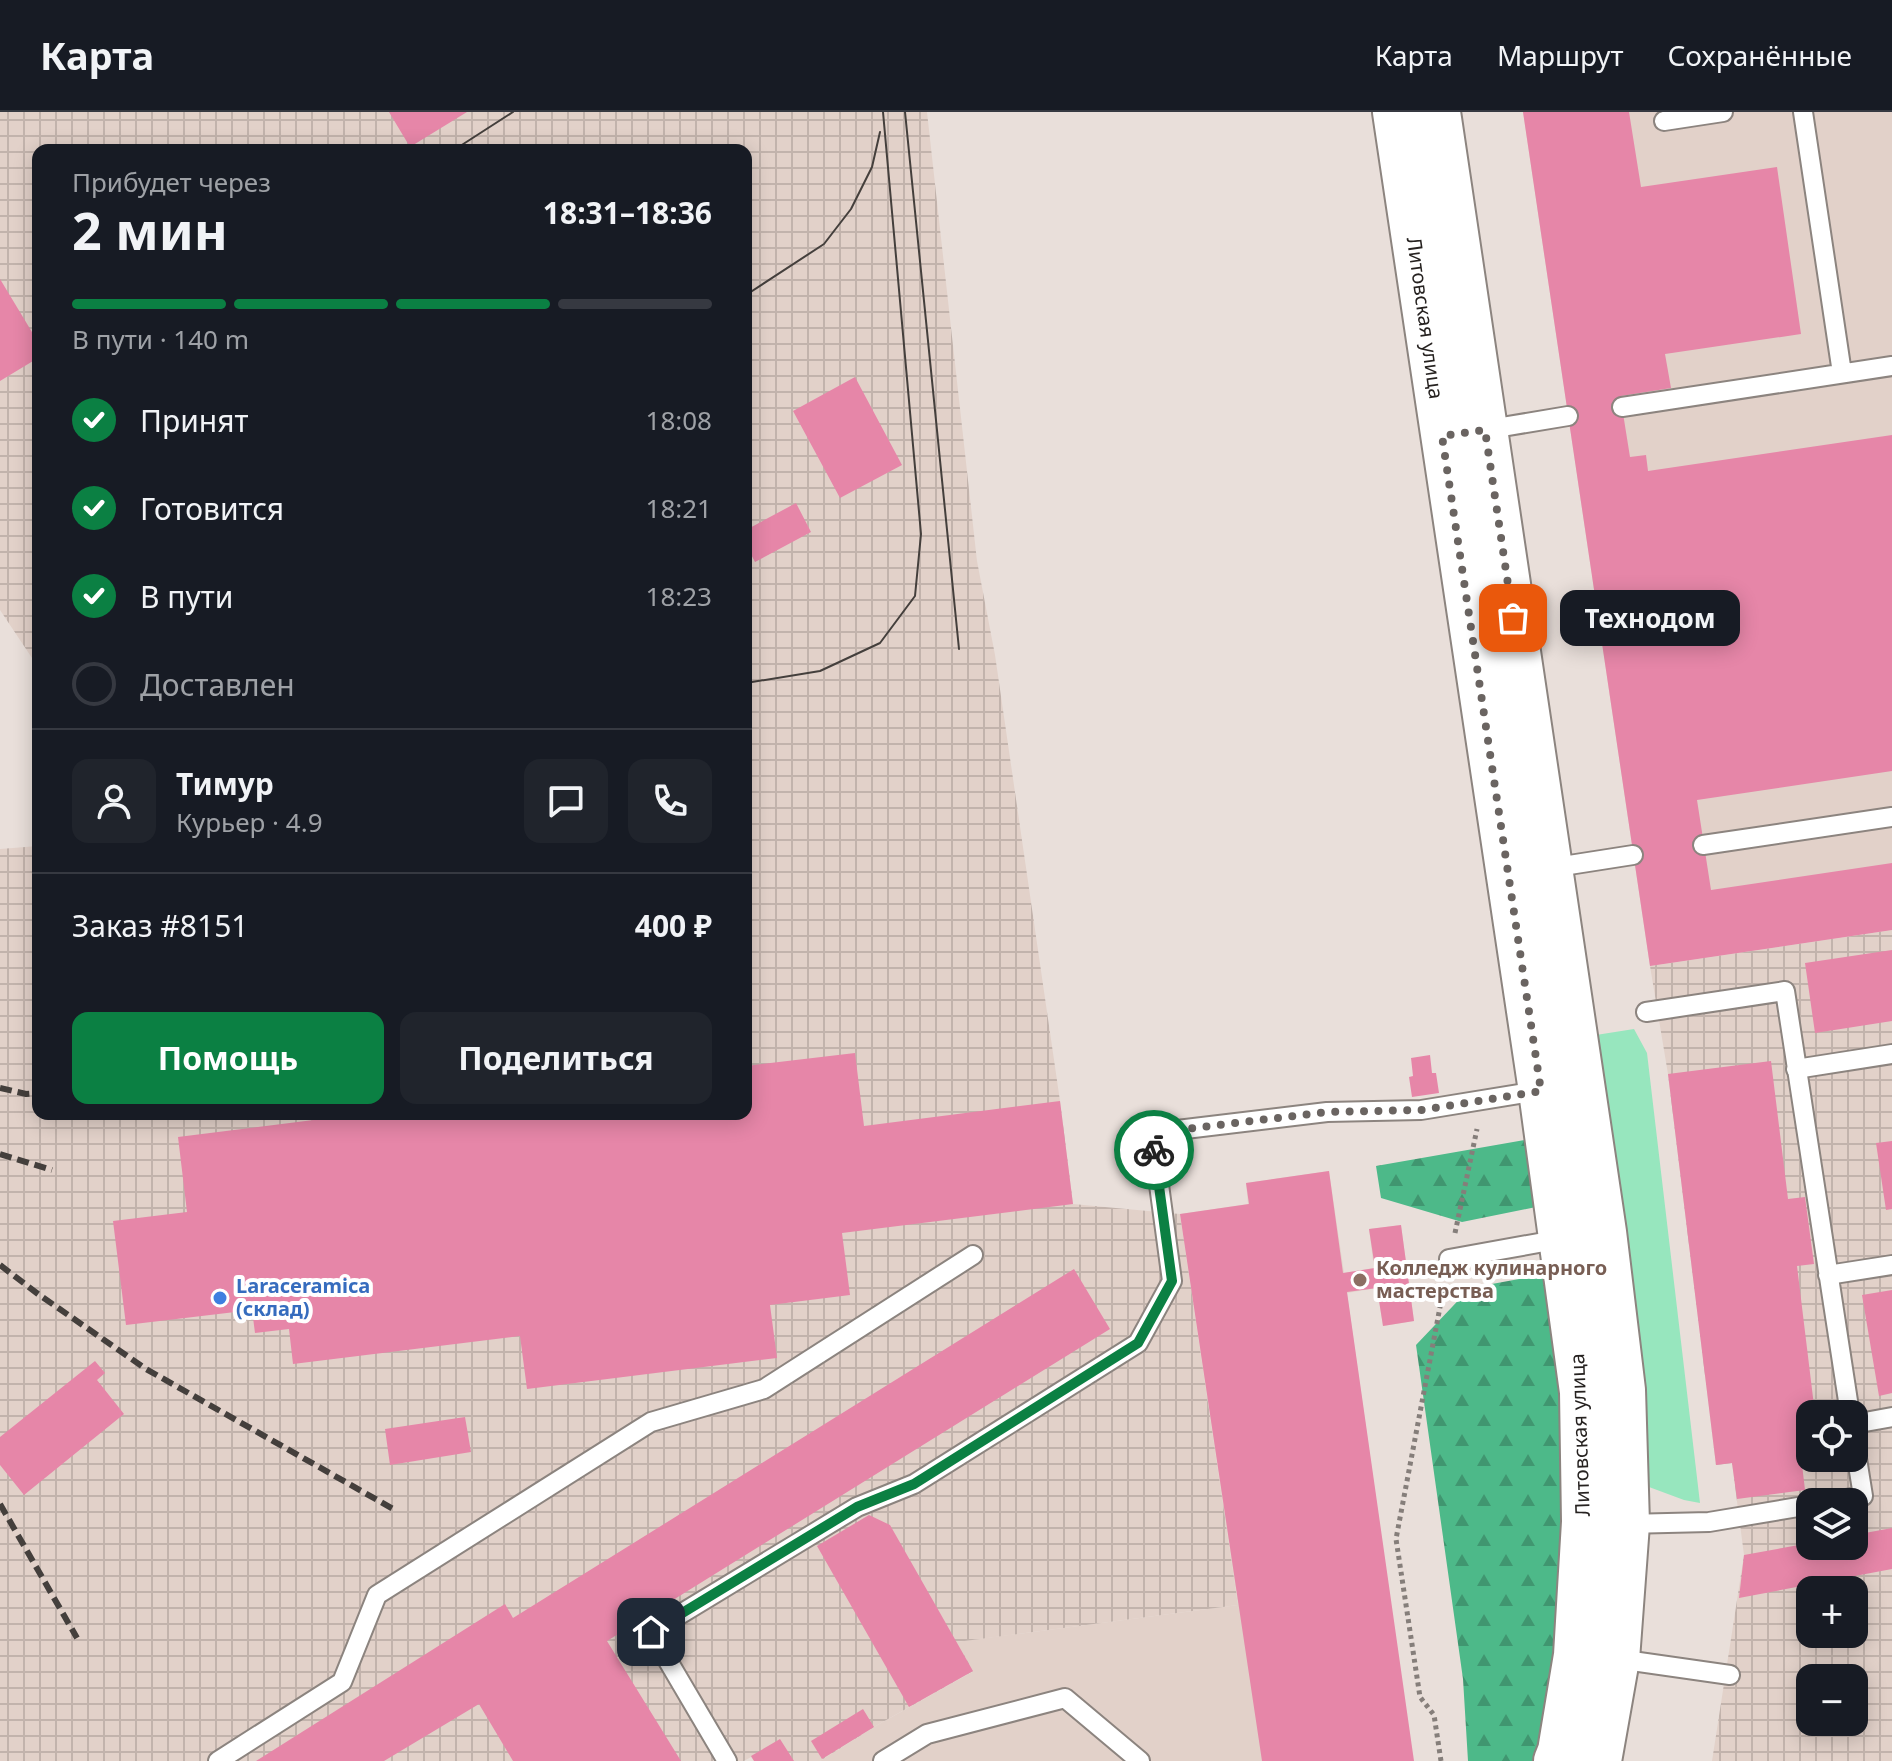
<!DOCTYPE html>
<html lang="ru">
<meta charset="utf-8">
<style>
body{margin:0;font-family:"Noto Sans",sans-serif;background:#20242c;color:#f1f3f6;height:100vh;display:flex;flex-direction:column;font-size:30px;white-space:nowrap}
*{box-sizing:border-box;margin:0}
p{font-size:26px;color:#9ea1a6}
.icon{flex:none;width:44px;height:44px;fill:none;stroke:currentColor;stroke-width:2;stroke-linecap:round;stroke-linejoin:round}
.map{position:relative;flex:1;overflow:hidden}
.side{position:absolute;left:32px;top:32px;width:720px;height:976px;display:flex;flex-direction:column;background:#171b24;border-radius:16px;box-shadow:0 4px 20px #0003}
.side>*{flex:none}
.controls{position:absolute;left:1796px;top:1288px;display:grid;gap:16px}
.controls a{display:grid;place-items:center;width:72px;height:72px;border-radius:16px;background:#171b24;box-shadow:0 4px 20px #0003;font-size:40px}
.pin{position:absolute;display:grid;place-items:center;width:68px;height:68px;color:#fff;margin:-34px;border-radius:16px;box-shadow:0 4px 12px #0006}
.courier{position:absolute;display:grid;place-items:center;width:80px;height:80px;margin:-40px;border:6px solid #0b8043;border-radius:50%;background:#fff;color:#222;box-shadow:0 2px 10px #0007}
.bubble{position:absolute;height:56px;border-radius:16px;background:#171b24;box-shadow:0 4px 20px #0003;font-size:26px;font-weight:700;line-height:56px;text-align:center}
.summary em{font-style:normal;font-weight:700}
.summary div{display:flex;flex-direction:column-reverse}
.summary{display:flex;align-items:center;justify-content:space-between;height:136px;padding:0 40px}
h1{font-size:52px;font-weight:700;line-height:60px}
.bar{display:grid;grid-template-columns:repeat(4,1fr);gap:12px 8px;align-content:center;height:96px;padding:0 40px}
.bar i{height:10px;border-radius:6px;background:#363941}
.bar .on{background:#0b8043}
.bar p{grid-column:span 4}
.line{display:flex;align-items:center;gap:20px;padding:0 40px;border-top:2px solid #363941}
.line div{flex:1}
.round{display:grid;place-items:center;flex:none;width:84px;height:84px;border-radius:16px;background:#20242c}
ol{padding:0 40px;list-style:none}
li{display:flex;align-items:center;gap:24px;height:88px}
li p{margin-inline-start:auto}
li .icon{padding:8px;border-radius:50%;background:#0b8043;color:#fff;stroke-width:4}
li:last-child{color:#9ea1a6}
li i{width:44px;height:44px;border:4px solid #363941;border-radius:50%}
.action{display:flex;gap:16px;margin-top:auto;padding:16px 40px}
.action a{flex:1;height:92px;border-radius:16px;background:#0b8043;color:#fff;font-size:32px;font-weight:700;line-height:92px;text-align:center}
.action a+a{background:#20242c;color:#f1f3f6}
header{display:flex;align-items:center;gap:48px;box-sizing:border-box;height:112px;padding:0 40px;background:#171b24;border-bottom:2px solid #363941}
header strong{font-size:38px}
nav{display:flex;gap:44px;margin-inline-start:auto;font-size:28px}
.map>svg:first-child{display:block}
.built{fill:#e2d1c9}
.industrial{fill:url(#industrial-grid);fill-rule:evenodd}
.green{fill:#97e6be}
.forest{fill:url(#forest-firs)}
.building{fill:#e686a8}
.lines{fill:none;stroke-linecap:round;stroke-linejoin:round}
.lane-casing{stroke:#8c847f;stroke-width:22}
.secondary-casing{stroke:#8c847f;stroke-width:48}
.path{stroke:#857e7a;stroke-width:5;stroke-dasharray:4 4;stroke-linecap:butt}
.lane{stroke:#fff;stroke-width:18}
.secondary{stroke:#fff;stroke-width:44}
.tram{stroke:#443f3c;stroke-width:2}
.rail{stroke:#443f3c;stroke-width:6;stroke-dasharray:12 6;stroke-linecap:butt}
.done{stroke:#6a6461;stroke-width:8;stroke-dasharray:0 14.4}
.route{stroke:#0b8043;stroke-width:10}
.education-dot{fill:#8d6e63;stroke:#fff;stroke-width:3}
.shop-dot{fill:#3f7fe0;stroke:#fff;stroke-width:3}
.labels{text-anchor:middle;stroke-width:8;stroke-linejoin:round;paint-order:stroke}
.street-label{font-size:20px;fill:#262220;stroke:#fff}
.education-label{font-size:20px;font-weight:bold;fill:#785e54;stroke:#fff;text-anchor:start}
.shop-label{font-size:20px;font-weight:bold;fill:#366cbe;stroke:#fff;text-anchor:start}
</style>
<header>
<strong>Карта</strong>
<nav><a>Карта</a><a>Маршрут</a><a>Сохранённые</a></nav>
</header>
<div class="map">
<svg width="1892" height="1649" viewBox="0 0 1892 1649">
<defs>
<pattern id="industrial-grid" width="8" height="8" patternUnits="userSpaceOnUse" patternTransform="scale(2)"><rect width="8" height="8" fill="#e2d1c9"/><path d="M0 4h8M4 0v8" fill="none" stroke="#c2b3ac"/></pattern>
<pattern id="forest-firs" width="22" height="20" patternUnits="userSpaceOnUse" patternTransform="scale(2)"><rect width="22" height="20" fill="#4db989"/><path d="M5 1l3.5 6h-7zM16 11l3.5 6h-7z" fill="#409670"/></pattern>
</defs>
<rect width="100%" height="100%" fill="#e9dfda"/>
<path class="built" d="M 1523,0 L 1892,0 L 1892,818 L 1650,854 Z
M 1329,1059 L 1344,1161 L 1374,1156 L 1369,1117 L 1401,1113 L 1414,1209 L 1383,1214 L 1377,1176 L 1347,1181 L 1413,1649 L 820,1649 L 874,1615 L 972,1560 L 956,1530 L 1238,1493 L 1180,1102 L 1248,1092 L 1246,1071 Z"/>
<path class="industrial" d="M 0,0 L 927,0 L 977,449 L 995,543 L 1060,989 L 1073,1092 L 1180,1102 L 1238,1493 L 957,1530 L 973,1559 L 874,1615 L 820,1649 L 754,1649 L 751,1645 L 744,1649 L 0,1649 L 0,737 L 38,734 L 38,1002 L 746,1002 L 746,38 L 38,38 L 38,555 L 0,498 Z
M 1892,818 L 1892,1649 L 1712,1649 L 1744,1443 L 1732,1351 L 1716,1353 L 1668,962 L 1650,854 ZM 1810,1302 L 1854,1302 L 1854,1346 L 1810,1346 ZM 1810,1390 L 1854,1390 L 1854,1434 L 1810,1434 ZM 1810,1478 L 1854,1478 L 1854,1522 L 1810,1522 ZM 1810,1566 L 1854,1566 L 1854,1610 L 1810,1610 Z"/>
<path class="green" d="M 1634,917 L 1647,941 L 1700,1391 L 1684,1388 L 1649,1375 L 1645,1279 L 1596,923 Z"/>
<path class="forest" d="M 1531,1027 L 1541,1094 L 1462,1110 L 1381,1086 L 1376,1054 Z
M 1547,1162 L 1568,1339 L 1558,1528 L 1543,1629 L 1534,1649 L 1468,1649 L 1463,1567 L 1416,1233 L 1470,1176 Z"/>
<path class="building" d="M 389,0 L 467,0 L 410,35 Z
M 1523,0 L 1629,0 L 1641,75 L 1777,55 L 1801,222 L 1665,242 L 1671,276 L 1621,284 L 1622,295 L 1630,345 L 1646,343 L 1648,359 L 1892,323 L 1892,659 L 1697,688 L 1711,778 L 1892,751 L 1892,818 L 1650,854 Z
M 0,167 L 38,230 L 38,246 L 0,269 Z
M 855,265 L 902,353 L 840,386 L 793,299 Z
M 796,391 L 811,420 L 755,450 L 746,433 L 746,418 Z
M 1892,838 L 1892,909 L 1815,921 L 1805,851 Z
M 855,941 L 864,1014 L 1060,989 L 1073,1092 L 842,1121 L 850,1183 L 770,1193 L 777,1246 L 527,1277 L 520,1224 L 293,1252 L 289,1217 L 255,1221 L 252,1198 L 126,1213 L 113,1109 L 187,1100 L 178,1025 L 361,1002 L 746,1002 L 746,954 Z
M 1430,943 L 1432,961 L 1436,961 L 1439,981 L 1412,985 L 1409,965 L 1413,964 L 1411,946 Z
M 1771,949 L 1788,1087 L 1805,1085 L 1814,1152 L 1797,1154 L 1815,1302 L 1810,1302 L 1810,1343 L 1801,1344 L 1805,1378 L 1737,1387 L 1732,1351 L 1716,1353 L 1668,962 Z
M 1892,1029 L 1892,1097 L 1886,1098 L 1876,1031 Z
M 1329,1059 L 1343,1161 L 1375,1156 L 1369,1117 L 1401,1113 L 1414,1209 L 1383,1214 L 1377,1176 L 1347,1180 L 1414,1649 L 1262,1649 L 1180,1102 L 1249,1092 L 1246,1071 Z
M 1074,1157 L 1110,1217 L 607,1529 L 681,1649 L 513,1649 L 479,1592 L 384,1649 L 256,1649 L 505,1492 L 513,1506 Z
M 1892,1178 L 1892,1281 L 1879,1284 L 1862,1183 Z
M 95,1249 L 105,1261 L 97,1268 L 124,1302 L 24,1383 L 0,1353 L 0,1325 Z
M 465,1305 L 471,1340 L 390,1353 L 385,1317 Z
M 869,1403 L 890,1413 L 973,1559 L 909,1595 L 817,1434 Z
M 1892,1416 L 1892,1457 L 1739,1486 L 1744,1443 L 1810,1431 L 1810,1434 L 1854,1434 L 1854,1423 Z
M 863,1597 L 874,1615 L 822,1647 L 811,1629 Z
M 780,1627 L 794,1649 L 754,1649 L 751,1644 Z"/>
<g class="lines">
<defs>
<path id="lane" d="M 1803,0 L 1842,261
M 1664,9 L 1723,0
M 1622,295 L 1892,254
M 1484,318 L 1568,304
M 1703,733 L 1892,705
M 1550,756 L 1633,743
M 1646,900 L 1785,879 L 1850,1302
M 1796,957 L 1892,942
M 1449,1147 L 1561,1127
M 1828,1163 L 1892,1153
M 1854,1312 L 1892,1305
M 1828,1390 L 1863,1384 L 1854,1328
M 1626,1412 L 1709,1410 L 1810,1393
M 1618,1547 L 1730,1563
M 218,1649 L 342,1570 L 377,1483 L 651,1310 L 764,1277 L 973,1143
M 727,1649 L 651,1520 L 857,1395 L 914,1372 L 1138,1231 L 1172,1169 L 1152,1021 L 1327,1000 L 1421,998 L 1544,978
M 883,1649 L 927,1622 L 1065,1586 L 1140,1649"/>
<path id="secondary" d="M 1395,0 L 1541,979 L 1582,1280 L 1584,1410 L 1576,1543 L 1560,1639 L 1556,1649
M 1438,0 L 1604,1120 L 1623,1278 L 1627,1412 L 1617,1547 L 1599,1649"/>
</defs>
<use href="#lane" class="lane-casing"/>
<use href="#secondary" class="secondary-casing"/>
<path class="path" d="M 1455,1121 L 1477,1017
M 1441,1649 L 1434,1603 L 1420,1585 L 1396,1427 L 1444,1174"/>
<use href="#lane" class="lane"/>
<use href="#secondary" class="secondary"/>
<path class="tram" d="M 905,0 L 959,537
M 454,38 L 513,0
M 746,183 L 824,132 L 851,97 L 872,55 L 880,20
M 746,571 L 820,559 L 880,531 L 915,484 L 921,422 L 883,0"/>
<path class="rail" d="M 0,976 L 26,982 L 38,981
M 0,1042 L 52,1058
M 0,1153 L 38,1182 L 146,1257 L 395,1398
M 0,1392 L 77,1526"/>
</g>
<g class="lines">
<path class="done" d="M 1154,1038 L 1152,1021 L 1327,1000 L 1421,998 L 1541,979 L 1442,324 L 1485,318 L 1513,506"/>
<path class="route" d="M 651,1520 L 857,1395 L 914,1372 L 1138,1231 L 1172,1169 L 1154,1038"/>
</g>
<circle class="education-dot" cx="1360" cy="1168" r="8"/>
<circle class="shop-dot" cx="220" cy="1186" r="8"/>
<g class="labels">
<g class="street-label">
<text transform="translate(1425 206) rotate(82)" y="7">Литовская улица</text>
<text transform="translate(1580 1323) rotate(-92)" y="7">Литовская улица</text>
</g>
<g class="education-label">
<text x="1376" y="1163">Колледж кулинарного<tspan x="1376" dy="23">мастерства</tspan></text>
</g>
<g class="shop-label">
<text x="236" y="1181">Laraceramica<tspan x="236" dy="23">(склад)</tspan></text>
</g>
</g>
</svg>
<div class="controls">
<a><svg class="icon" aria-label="locate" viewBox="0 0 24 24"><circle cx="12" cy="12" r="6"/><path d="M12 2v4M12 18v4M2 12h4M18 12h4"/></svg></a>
<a><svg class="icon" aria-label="layers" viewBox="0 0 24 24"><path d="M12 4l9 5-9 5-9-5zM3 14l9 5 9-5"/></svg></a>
<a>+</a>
<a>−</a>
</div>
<div class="pin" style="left:1513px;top:506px;background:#ea580c"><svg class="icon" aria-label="bag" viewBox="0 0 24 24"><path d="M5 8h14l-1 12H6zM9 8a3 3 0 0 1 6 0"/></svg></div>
<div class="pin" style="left:651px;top:1520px;background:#1f2937"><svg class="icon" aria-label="home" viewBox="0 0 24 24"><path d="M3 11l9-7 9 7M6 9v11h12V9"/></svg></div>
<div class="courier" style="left:1154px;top:1038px"><svg class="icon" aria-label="bike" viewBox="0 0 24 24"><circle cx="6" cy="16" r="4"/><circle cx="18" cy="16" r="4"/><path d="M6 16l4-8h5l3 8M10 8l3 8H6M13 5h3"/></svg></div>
<div class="bubble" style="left:1560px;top:478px;width:180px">Технодом</div>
<section class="side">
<div class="summary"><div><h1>2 мин</h1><p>Прибудет через</p></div><em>18:31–18:36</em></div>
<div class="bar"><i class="on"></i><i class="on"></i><i class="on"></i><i></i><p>В пути · 140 m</p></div>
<ol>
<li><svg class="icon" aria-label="check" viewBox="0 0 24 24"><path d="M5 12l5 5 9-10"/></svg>Принят<p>18:08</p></li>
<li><svg class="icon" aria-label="check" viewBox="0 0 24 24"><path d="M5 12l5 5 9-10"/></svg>Готовится<p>18:21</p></li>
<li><svg class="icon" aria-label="check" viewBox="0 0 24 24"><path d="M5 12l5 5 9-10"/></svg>В пути<p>18:23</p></li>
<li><i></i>Доставлен</li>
</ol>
<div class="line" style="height:144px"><a class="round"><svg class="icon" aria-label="person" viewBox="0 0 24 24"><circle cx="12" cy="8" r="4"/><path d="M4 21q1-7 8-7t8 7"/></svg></a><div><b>Тимур</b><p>Курьер · 4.9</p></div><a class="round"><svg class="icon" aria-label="chat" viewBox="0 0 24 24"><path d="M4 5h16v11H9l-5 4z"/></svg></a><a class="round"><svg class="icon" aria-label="phone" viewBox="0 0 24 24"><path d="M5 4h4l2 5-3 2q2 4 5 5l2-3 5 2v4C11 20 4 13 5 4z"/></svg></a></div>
<div class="line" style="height:104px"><div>Заказ #8151</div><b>400 ₽</b></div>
<div class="action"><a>Помощь</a><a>Поделиться</a></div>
</section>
</div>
